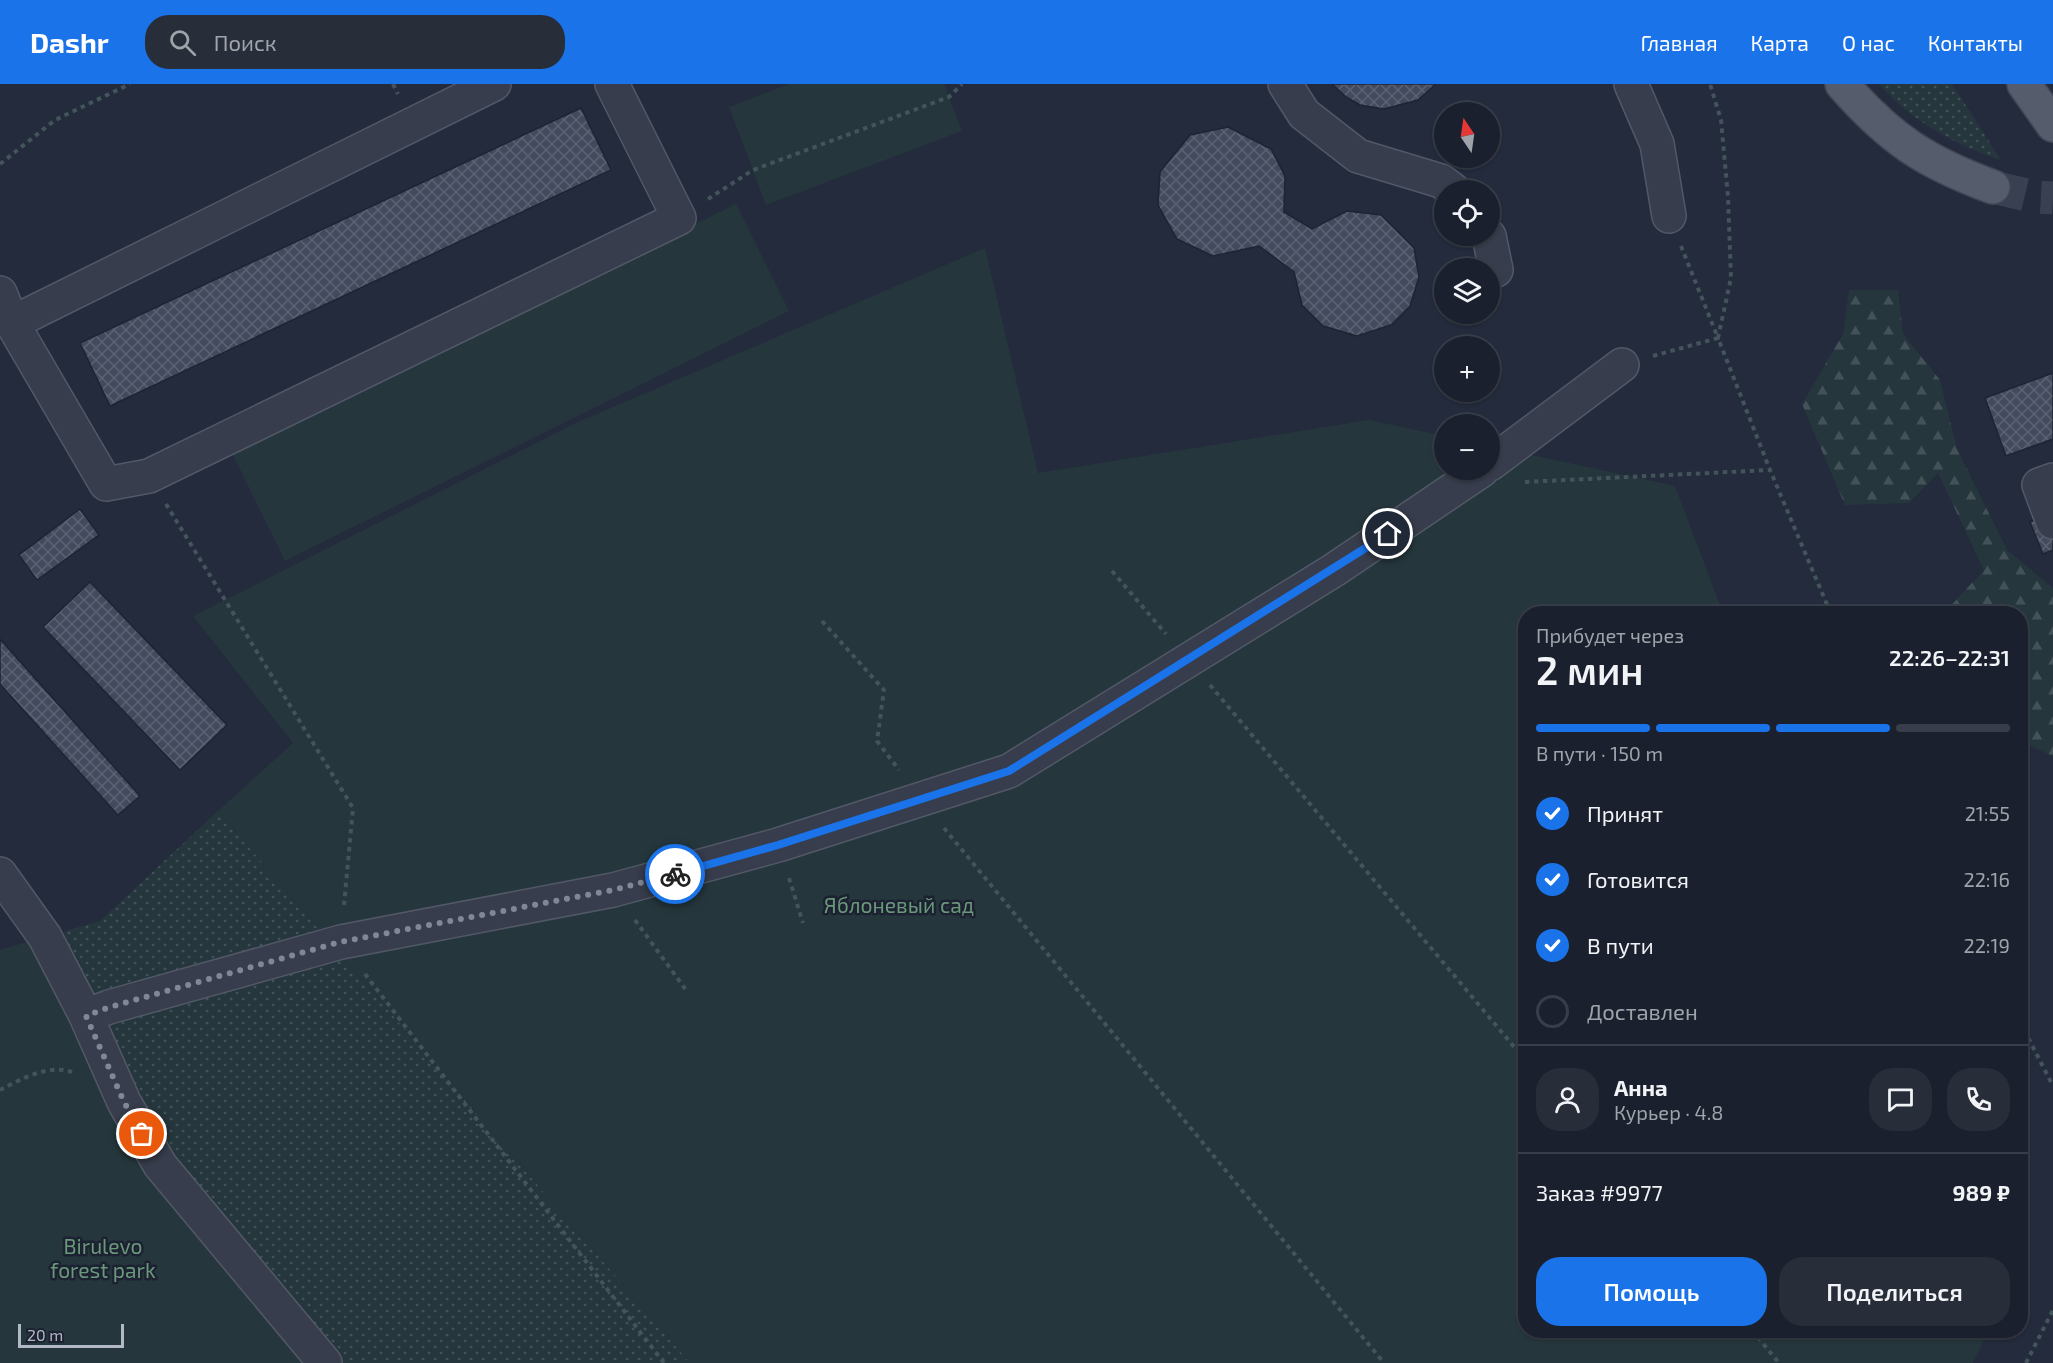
<!DOCTYPE html>
<html lang="ru">
<meta charset="utf-8">
<style>
body{margin:0;font-family:"Exo 2",sans-serif;background:#272d39;color:#f1f3f6;height:100vh;display:flex;flex-direction:column;font-size:22px;white-space:nowrap}
*{box-sizing:border-box;margin:0}
p{font-size:20px;color:#9fa3aa}
.icon{flex:none;width:33px;height:33px;fill:none;stroke:currentColor;stroke-width:2;stroke-linecap:round;stroke-linejoin:round}
.map{position:relative;flex:1;overflow:hidden}
.sheet{position:absolute;left:1518px;top:522px;width:510px;height:732px;display:flex;flex-direction:column;background:#1a202d;border-radius:24px;box-shadow:0 2px 4px #0004,0 0 0 2px #383e49}
.sheet>*{flex:none}
.needle{width:39px;rotate:347deg}
.fabs{position:absolute;left:1434px;top:18px;display:grid;gap:12px}
.fabs a{display:grid;place-items:center;width:66px;height:66px;border-radius:50%;background:#1a202d;box-shadow:0 2px 4px #0004,0 0 0 2px #383e49;font-size:30px}
.scale{position:absolute;left:18px;bottom:15px;width:106px;box-sizing:border-box;padding-left:6px;border:3px solid #b3b8c7;border-top:0;font-size:16px;line-height:21px;white-space:nowrap;color:#b3b8c7;-webkit-text-stroke:4px #1c2231;paint-order:stroke}
.pin{position:absolute;display:grid;place-items:center;width:51px;height:51px;color:#fff;margin:-26px;border:3px solid #fff;border-radius:50%;box-shadow:0 2px 6px #0007}
.courier{position:absolute;display:grid;place-items:center;width:60px;height:60px;margin:-30px;border:4px solid #1a73e8;border-radius:50%;background:#fff;color:#222;box-shadow:0 2px 8px #0007}
.overview em{font-style:normal;font-weight:600}
.overview div{display:flex;flex-direction:column-reverse}
.overview{display:flex;align-items:center;justify-content:space-between;height:102px;padding:0 18px}
h1{font-size:39px;font-weight:600;line-height:45px}
.bar{display:grid;grid-template-columns:repeat(4,1fr);gap:9px 6px;align-content:center;height:72px;padding:0 18px}
.bar i{height:8px;border-radius:4px;background:#383e49}
.bar .selected{background:#1a73e8}
.bar p{grid-column:span 4}
.line{display:flex;align-items:center;gap:15px;padding:0 18px;border-top:2px solid #383e49}
.line div{flex:1}
.round{display:grid;place-items:center;flex:none;width:63px;height:63px;border-radius:24px;background:#272d39}
ol{padding:0 18px;list-style:none}
li{display:flex;align-items:center;gap:18px;height:66px}
li p{margin-inline-start:auto}
li .icon{padding:6px;border-radius:50%;background:#1a73e8;color:#fff;stroke-width:4}
li:last-child{color:#9fa3aa}
li i{width:33px;height:33px;border:3px solid #383e49;border-radius:50%}
.action{display:flex;gap:12px;margin-top:auto;padding:12px 18px}
.action a{flex:1;height:69px;border-radius:24px;background:#1a73e8;color:#fff;font-size:24px;font-weight:600;line-height:69px;text-align:center}
.action a+a{background:#272d39;color:#f1f3f6}
header{display:flex;align-items:center;gap:36px;box-sizing:border-box;height:84px;padding:0 30px;background:#1a73e8;color:#fff}
header strong{font-size:28px}
nav{display:flex;gap:33px;margin-inline-start:auto;font-size:21px}
.search{width:420px;height:54px;background:#272d39;display:flex;align-items:center;gap:15px;box-sizing:border-box;padding:0 21px;border-radius:24px;color:#9fa3aa;font-size:22px}
.map>svg:first-child{display:block}
.grass{fill:url(#grass-dots)}
.forest{fill:url(#forest-firs)}
.green{fill:#25373d}
.building{fill:url(#building-cross-hatch);stroke:#1e2433;stroke-width:1.5}
.lines{fill:none;stroke-linecap:round;stroke-linejoin:round}
.major-tunnel{stroke:#394051;stroke-width:33;stroke-dasharray:33 16;stroke-linecap:butt}
.minor-casing{stroke:#525867;stroke-width:36}
.major-casing{stroke:#404655;stroke-width:36}
.path{stroke:#43545a;stroke-width:4;stroke-dasharray:4.5 4.5;stroke-linecap:butt}
.minor{stroke:#373d4c;stroke-width:33}
.major{stroke:#555c6c;stroke-width:33}
.done{stroke:#818796;stroke-width:6;stroke-dasharray:0 10.8}
.route{stroke:#1a73e8;stroke-width:8}
.labels{text-anchor:middle;stroke-width:5;stroke-linejoin:round;paint-order:stroke}
.park-label{font-size:21px;fill:#6a987a;stroke:#1c2231}
</style>
<header>
<strong>Dashr</strong>
<div class="search"><svg class="icon" aria-label="search" viewBox="0 0 24 24"><circle cx="10" cy="10" r="6"/><path d="M15 15l6 6"/></svg>Поиск</div>
<nav><a>Главная</a><a>Карта</a><a>О нас</a><a>Контакты</a></nav>
</header>
<div class="map">
<svg width="2053" height="1279" viewBox="0 0 2053 1279">
<defs>
<pattern id="grass-dots" width="8" height="8" patternUnits="userSpaceOnUse" patternTransform="scale(1.5)"><rect width="8" height="8" fill="#25373d"/><path d="M2 2h.1M6 6h.1" fill="none" stroke="#425258" stroke-width="1.8" stroke-linecap="round"/></pattern>
<pattern id="forest-firs" width="22" height="20" patternUnits="userSpaceOnUse" patternTransform="scale(1.5)"><rect width="22" height="20" fill="#25373d"/><path d="M5 1l3.5 6h-7zM16 11l3.5 6h-7z" fill="#425258"/></pattern>
<pattern id="building-cross-hatch" width="8" height="8" patternUnits="userSpaceOnUse" patternTransform="scale(1.5)"><rect width="8" height="8" fill="#434a5d"/><path d="M0 0l8 8M0 8l8-8" fill="none" stroke="#5c6273"/></pattern>
</defs>
<rect width="100%" height="100%" fill="#232b3c"/>
<path class="grass" d="M 1879,0 L 1952,0 L 2001,76 C 1955,61 1911,37 1879,0 Z
M 218,727 L 690,1279 L 0,1279 L 0,866 L 100,837 Z"/>
<path class="forest" d="M 1849,206 L 1898,206 L 1903,250 L 1940,296 L 1957,365 L 2007,466 L 2053,504 L 2053,672 L 2021,658 L 2020,530 L 1944,529 L 1984,486 L 1938,389 L 1909,419 L 1845,421 L 1802,320 L 1843,250 Z"/>
<path class="green" d="M 789,0 L 944,0 L 962,47 L 766,121 L 729,23 Z
M 736,120 L 789,227 L 285,477 L 232,369 Z
M 985,164 L 1038,389 L 1369,336 L 1444,352 L 1444,386 L 1490,386 L 1490,362 L 1675,402 L 1723,529 L 1526,530 L 1526,1246 L 1988,1247 L 1973,1279 L 690,1279 L 218,727 L 293,659 L 193,532 L 578,338 Z
M 45,853 L 124,1018 L 325,1279 L 0,1279 L 0,866 Z"/>
<path class="building" d="M 1332,0 L 1436,0 L 1418,16 L 1384,25 L 1360,21 L 1346,13 Z
M 581,24 L 611,86 L 110,322 L 80,259 Z
M 1228,43 L 1271,65 L 1285,92 L 1284,128 L 1312,145 L 1347,127 L 1381,131 L 1414,164 L 1419,193 L 1410,222 L 1391,241 L 1357,252 L 1323,242 L 1302,221 L 1294,188 L 1259,162 L 1213,172 L 1177,155 L 1158,121 L 1160,88 L 1190,51 Z
M 2053,289 L 2053,355 L 2006,372 L 1985,314 Z
M 80,425 L 99,451 L 37,496 L 19,471 Z
M 2053,429 L 2053,466 L 2043,470 L 2030,438 Z
M 90,498 L 227,641 L 180,686 L 43,543 Z
M 0,555 L 140,712 L 118,731 L 0,600 Z"/>
<g class="lines">
<path class="major-tunnel" d="M 1993,103 L 2035,113 L 2053,114"/>
<defs>
<path id="minor" d="M 1285,0 L 1304,30 L 1358,72 L 1441,97 L 1453,106
M 1631,0 L 1657,60 L 1669,132
M 1489,152 L 1496,186
M 0,209 L 12,239 L 106,400 L 149,392 L 679,134 L 612,0
M 12,239 L 494,0
M 1490,380 L 1622,281
M 2053,396 L 2039,401 L 2053,438
M 0,790 L 45,853 L 86,932 L 124,1018 L 160,1081 L 325,1279
M 86,932 L 109,923 L 341,858 L 613,806 L 778,761 L 1009,687 L 1334,486 L 1482,386"/>
<path id="major" d="M 1842,0 C 1890,55 1925,78 1993,103
M 2024,0 L 2053,41"/>
</defs>
<use href="#minor" class="minor-casing"/>
<use href="#major" class="major-casing"/>
<path class="path" d="M 393,0 L 398,10
M 0,80 L 55,36 L 130,0
M 708,115 L 753,86 L 949,13 L 962,0
M 1681,162 L 1718,254 L 1731,194 L 1728,113 L 1721,36 L 1710,0
M 1653,272 L 1718,254 L 1770,386 L 1831,530
M 1525,398 L 1770,386
M 166,420 L 353,724 L 344,821
M 1112,487 L 1166,550
M 822,537 L 884,606 L 877,657 L 899,686
M 1210,601 L 1526,977
M 944,744 L 1384,1279
M 789,794 L 803,839
M 635,836 L 686,906
M 365,890 L 664,1279
M 2020,938 L 2053,1002
M 0,1006 C 21,995 48,980 72,988
M 1752,1246 L 1779,1279
M 2026,1279 L 2053,1226"/>
<use href="#minor" class="minor"/>
<use href="#major" class="major"/>
</g>
<g class="lines">
<path class="done" d="M 142,1050 L 124,1018 L 86,932 L 110,923 L 340,858 L 613,806 L 675,790"/>
<path class="route" d="M 675,790 L 778,761 L 1009,687 L 1388,450"/>
</g>
<g class="labels">
<g class="park-label">
<text x="899" y="829">Яблоневый сад</text>
<text x="103" y="1170">Birulevo<tspan x="103" dy="24">forest park</tspan></text>
</g>
</g>
</svg>
<div class="fabs">
<a><svg class="needle" viewBox="-14 -14 28 28"><path d="M0-13l5 13h-10z" fill="#e53935"/><path d="M0 13l5-13h-10z" fill="#9fa3aa"/></svg></a>
<a><svg class="icon" aria-label="locate" viewBox="0 0 24 24"><circle cx="12" cy="12" r="6"/><path d="M12 2v4M12 18v4M2 12h4M18 12h4"/></svg></a>
<a><svg class="icon" aria-label="layers" viewBox="0 0 24 24"><path d="M12 4l9 5-9 5-9-5zM3 14l9 5 9-5"/></svg></a>
<a>+</a>
<a>−</a>
</div>
<div class="scale">20 m</div>
<div class="pin" style="left:142px;top:1050px;background:#ea580c"><svg class="icon" aria-label="bag" viewBox="0 0 24 24"><path d="M5 8h14l-1 12H6zM9 8a3 3 0 0 1 6 0"/></svg></div>
<div class="pin" style="left:1388px;top:450px;background:#1f2937"><svg class="icon" aria-label="home" viewBox="0 0 24 24"><path d="M3 11l9-7 9 7M6 9v11h12V9"/></svg></div>
<div class="courier" style="left:675px;top:790px"><svg class="icon" aria-label="bike" viewBox="0 0 24 24"><circle cx="6" cy="16" r="4"/><circle cx="18" cy="16" r="4"/><path d="M6 16l4-8h5l3 8M10 8l3 8H6M13 5h3"/></svg></div>
<section class="sheet">
<div class="overview"><div><h1>2 мин</h1><p>Прибудет через</p></div><em>22:26–22:31</em></div>
<div class="bar"><i class="selected"></i><i class="selected"></i><i class="selected"></i><i></i><p>В пути · 150 m</p></div>
<ol>
<li><svg class="icon" aria-label="check" viewBox="0 0 24 24"><path d="M5 12l5 5 9-10"/></svg>Принят<p>21:55</p></li>
<li><svg class="icon" aria-label="check" viewBox="0 0 24 24"><path d="M5 12l5 5 9-10"/></svg>Готовится<p>22:16</p></li>
<li><svg class="icon" aria-label="check" viewBox="0 0 24 24"><path d="M5 12l5 5 9-10"/></svg>В пути<p>22:19</p></li>
<li><i></i>Доставлен</li>
</ol>
<div class="line" style="height:108px"><a class="round"><svg class="icon" aria-label="person" viewBox="0 0 24 24"><circle cx="12" cy="8" r="4"/><path d="M4 21q1-7 8-7t8 7"/></svg></a><div><b>Анна</b><p>Курьер · 4.8</p></div><a class="round"><svg class="icon" aria-label="chat" viewBox="0 0 24 24"><path d="M4 5h16v11H9l-5 4z"/></svg></a><a class="round"><svg class="icon" aria-label="phone" viewBox="0 0 24 24"><path d="M5 4h4l2 5-3 2q2 4 5 5l2-3 5 2v4C11 20 4 13 5 4z"/></svg></a></div>
<div class="line" style="height:78px"><div>Заказ #9977</div><b>989 ₽</b></div>
<div class="action"><a>Помощь</a><a>Поделиться</a></div>
</section>
</div>
